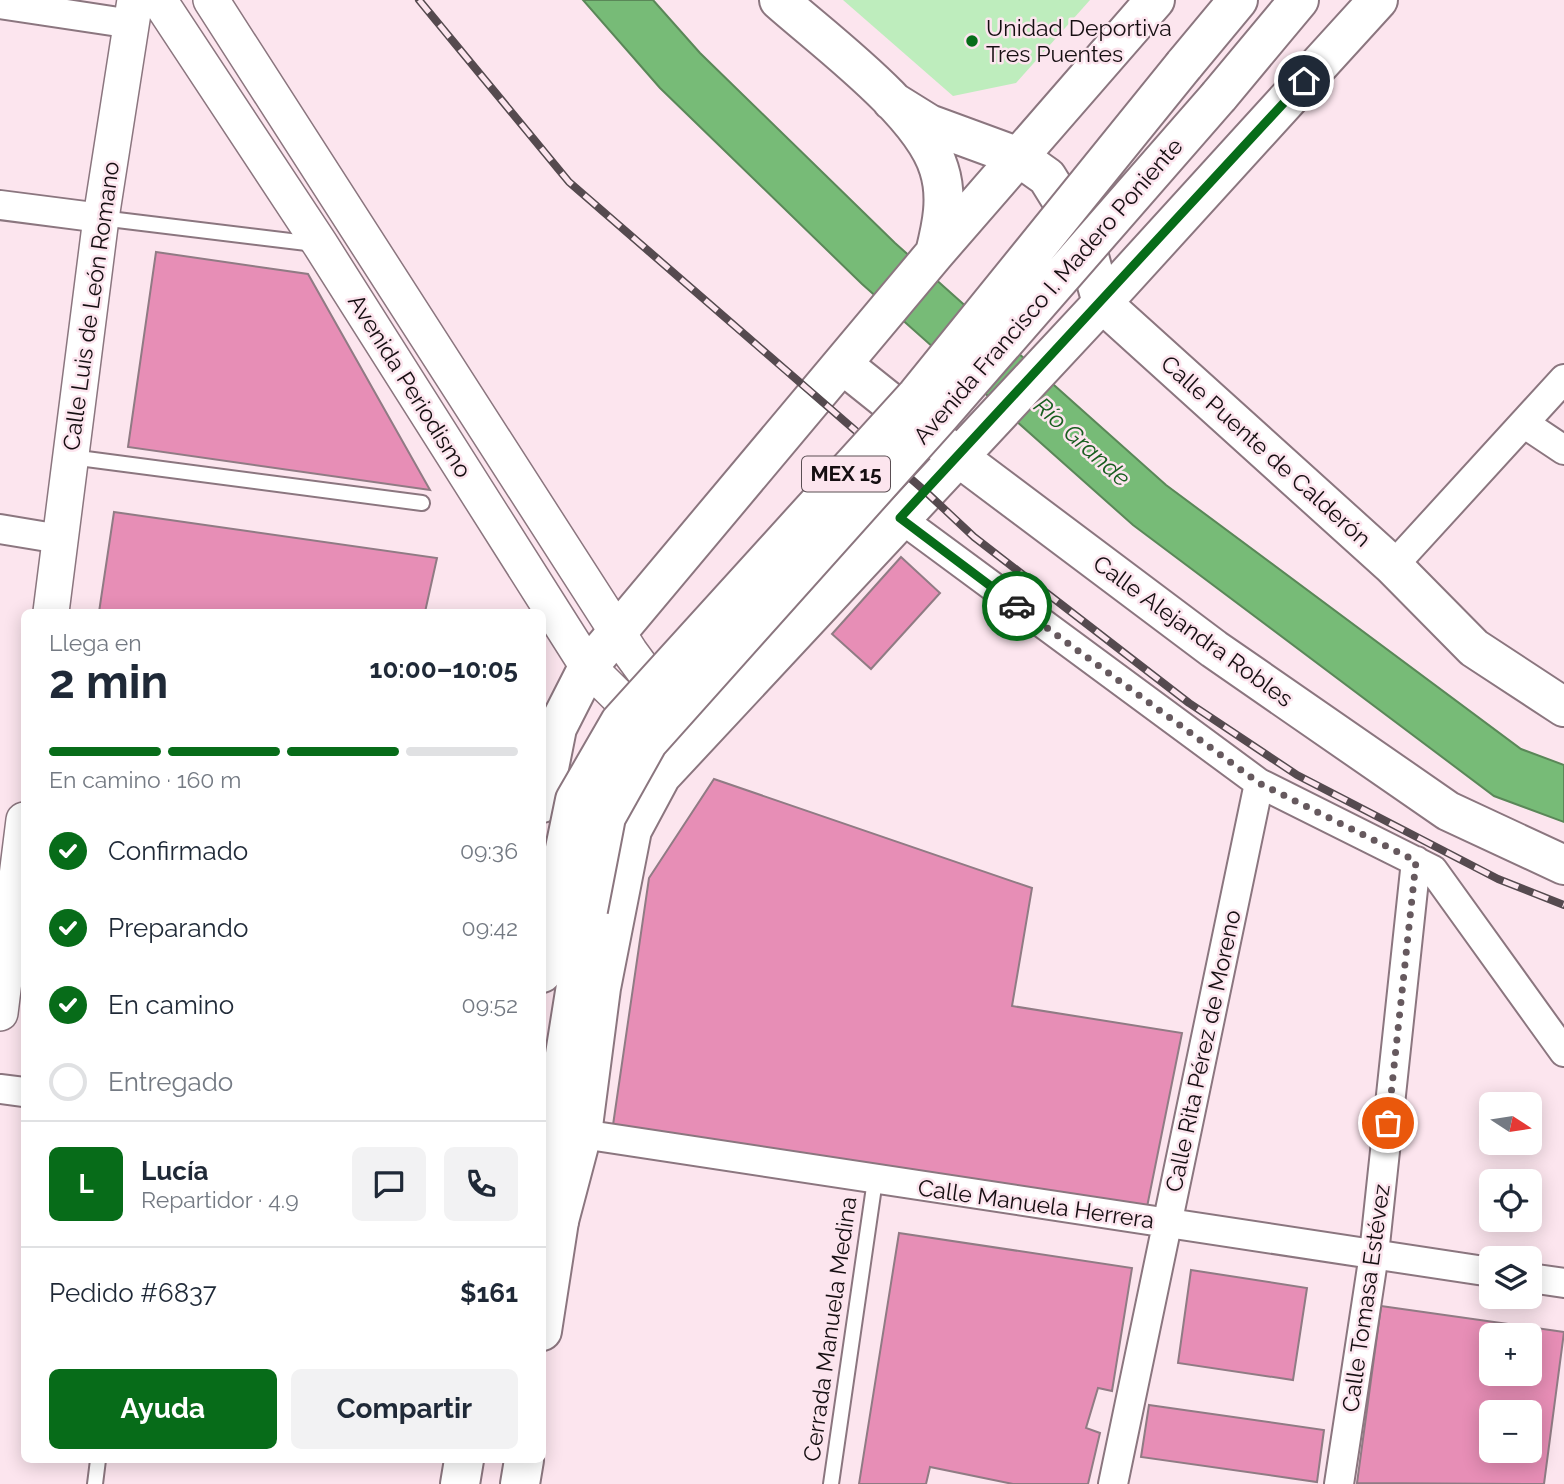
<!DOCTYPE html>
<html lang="es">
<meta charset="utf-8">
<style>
body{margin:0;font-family:Raleway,sans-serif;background:#f2f2f3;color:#1f2937;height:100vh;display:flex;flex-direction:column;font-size:26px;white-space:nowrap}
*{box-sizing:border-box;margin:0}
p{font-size:23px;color:#747a83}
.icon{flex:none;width:38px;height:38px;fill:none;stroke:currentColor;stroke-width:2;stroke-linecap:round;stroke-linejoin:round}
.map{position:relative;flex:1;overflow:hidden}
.sheet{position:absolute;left:21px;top:609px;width:525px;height:854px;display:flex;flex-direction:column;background:#fff;border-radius:10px;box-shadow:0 4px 18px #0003}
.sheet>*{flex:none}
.needle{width:46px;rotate:102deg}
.fabs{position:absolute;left:1479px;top:1092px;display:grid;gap:14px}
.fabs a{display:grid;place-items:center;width:63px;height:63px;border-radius:10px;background:#fff;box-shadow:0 4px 18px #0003;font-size:35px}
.pin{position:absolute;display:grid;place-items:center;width:60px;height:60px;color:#fff;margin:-30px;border:4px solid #fff;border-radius:50%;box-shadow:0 2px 7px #0007}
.courier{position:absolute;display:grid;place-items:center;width:70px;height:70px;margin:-35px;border:5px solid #076c19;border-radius:50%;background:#fff;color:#222;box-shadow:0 2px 9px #0007}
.overview em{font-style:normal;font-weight:700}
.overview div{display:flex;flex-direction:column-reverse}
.overview{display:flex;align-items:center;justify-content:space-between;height:119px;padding:0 28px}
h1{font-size:46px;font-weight:700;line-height:52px}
.bar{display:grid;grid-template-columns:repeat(4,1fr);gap:10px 7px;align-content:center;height:84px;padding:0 28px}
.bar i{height:9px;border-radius:5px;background:#e0e1e3}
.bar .selected{background:#076c19}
.bar p{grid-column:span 4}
.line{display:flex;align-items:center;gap:18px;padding:0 28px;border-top:2px solid #e0e1e3}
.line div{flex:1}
.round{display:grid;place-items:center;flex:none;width:74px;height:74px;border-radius:10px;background:#f2f2f3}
ol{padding:0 28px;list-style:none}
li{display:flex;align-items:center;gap:21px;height:77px}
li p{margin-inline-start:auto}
li .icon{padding:7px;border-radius:50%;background:#076c19;color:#fff;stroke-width:4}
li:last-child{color:#747a83}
li i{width:38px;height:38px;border:4px solid #e0e1e3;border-radius:50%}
.button{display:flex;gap:14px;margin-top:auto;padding:14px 28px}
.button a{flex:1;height:80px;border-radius:10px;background:#076c19;color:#fff;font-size:28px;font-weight:700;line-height:80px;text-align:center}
.button a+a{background:#f2f2f3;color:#1f2937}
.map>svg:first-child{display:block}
.green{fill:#beedbd}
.water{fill:#7b7;stroke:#5a8758;stroke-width:2}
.building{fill:#e78eb6;stroke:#907b84;stroke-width:2;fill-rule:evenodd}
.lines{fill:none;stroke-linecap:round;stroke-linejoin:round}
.service-casing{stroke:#8b767f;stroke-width:18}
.minor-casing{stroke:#8b767f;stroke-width:32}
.tertiary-casing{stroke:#8b767f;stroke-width:38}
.secondary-casing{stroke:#8b767f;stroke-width:42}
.primary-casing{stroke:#8b767f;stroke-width:42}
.service{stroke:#fff;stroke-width:14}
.minor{stroke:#fff;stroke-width:28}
.tertiary{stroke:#fff;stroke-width:35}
.secondary{stroke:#fff;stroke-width:38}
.primary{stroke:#fff;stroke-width:38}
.rail-casing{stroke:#554a4f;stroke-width:8}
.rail{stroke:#fce5ee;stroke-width:5;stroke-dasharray:16;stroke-linecap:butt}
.primary-bridge-casing{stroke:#8b767f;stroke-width:42;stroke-linecap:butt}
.primary-bridge{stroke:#fff;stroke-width:38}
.done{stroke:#66595e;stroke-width:7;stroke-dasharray:0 12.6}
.route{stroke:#076c19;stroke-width:9}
.poi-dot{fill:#076c19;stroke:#fce5ee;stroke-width:2.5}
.labels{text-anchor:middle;stroke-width:5;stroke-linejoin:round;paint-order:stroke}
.shield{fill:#fce5ee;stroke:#5a4e53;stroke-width:2}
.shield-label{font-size:21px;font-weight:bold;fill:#150e11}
.poi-label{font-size:23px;fill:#150e11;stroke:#fce5ee;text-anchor:start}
.street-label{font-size:23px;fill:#150e11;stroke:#fce5ee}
.water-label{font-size:24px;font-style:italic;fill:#185e1f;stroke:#fce5ee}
</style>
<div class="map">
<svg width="1564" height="1484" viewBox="0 0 1564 1484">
<rect width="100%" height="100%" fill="#fce5ee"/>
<path class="green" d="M 843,0 L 1090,0 L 1016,83 L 953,96 Z"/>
<path class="water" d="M 583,0 L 653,0 L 700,53 L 895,243 L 1166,485 L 1521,749 L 1564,765 L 1564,822 L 1494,796 L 1133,525 L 862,284 L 660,88 Z"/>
<path class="building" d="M 156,252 L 308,274 L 430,490 L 128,447 Z
M 114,512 L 437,558 L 425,612 L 99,612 Z
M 901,557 L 940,593 L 871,669 L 832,634 Z
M 714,779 L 1032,888 L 1012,1006 L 1182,1033 L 1146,1212 L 613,1125 L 649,878 Z
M 899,1233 L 1132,1268 L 1112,1391 L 1098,1388 L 1086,1428 L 1100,1433 L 1088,1484 L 1013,1484 L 930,1467 L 926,1484 L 859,1484 Z
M 1191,1270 L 1307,1288 L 1293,1380 L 1178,1363 Z
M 1381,1306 L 1564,1332 L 1544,1484 L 1357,1483 ZM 1491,1335 L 1530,1335 L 1530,1374 L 1491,1374 ZM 1491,1412 L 1530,1412 L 1530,1451 L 1491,1451 Z
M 1149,1405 L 1324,1430 L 1317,1482 L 1141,1457 Z"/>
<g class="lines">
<defs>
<path id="service" d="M 101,218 L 315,244
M 71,457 L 422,503
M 95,1484 L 98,1460
M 831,1484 L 875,1180"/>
<path id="minor" d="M 0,4 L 132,24
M 0,205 L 101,218
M 1525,424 L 1564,450
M 900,518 L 1259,783 L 1433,870 L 1564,1052
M 0,529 L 60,539
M 1393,566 L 1564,379
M 0,1089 L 24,1092
M 582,1134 L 1491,1272
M 1530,1278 L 1564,1283
M 1113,1484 L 1259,783
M 1339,1484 L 1374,1254 L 1416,861"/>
<path id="tertiary" d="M 159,0 L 320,244 L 588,667 L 651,729
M 211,0 L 630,652 L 671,708
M 51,612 L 101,218 L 135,0
M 0,1013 L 24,820"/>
<path id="secondary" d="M 779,0 C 825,41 922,112 939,169 C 948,197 942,225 935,253
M 892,101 L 929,124 L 1019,157 L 1047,177 L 1083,235 L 1102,303 L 1393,566 L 1474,648 L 1564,707
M 842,364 L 957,456 L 1214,649 L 1448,811 L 1564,865
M 542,803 L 557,728 L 588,667 L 935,253 L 1155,0
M 559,1221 L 582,1134 L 601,988 L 632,830 L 661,776 L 1102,303 L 1378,0"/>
<path id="primary" d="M 1184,65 L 1238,0
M 1219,96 L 1299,0
M 542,973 L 554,902
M 542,1331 L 559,1221 L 549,1155 L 588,910
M 460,1484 L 464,1460
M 520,1484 L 524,1460"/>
</defs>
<use href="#service" class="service-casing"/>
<use href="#minor" class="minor-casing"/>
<use href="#tertiary" class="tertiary-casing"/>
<use href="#secondary" class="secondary-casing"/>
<use href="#primary" class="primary-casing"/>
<use href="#service" class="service"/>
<use href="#minor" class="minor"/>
<use href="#tertiary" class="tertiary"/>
<use href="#secondary" class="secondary"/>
<use href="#primary" class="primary"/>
<defs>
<path id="rail" d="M 419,0 L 569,182 L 925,491 L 974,537 L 1189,703 L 1297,775 L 1498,879 L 1564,905"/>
</defs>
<use href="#rail" class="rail-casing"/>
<use href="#rail" class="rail"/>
<defs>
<path id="primary-bridge" d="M 554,902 L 575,800 L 620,722 L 917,395 L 1184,65
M 588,910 L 606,817 L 648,742 L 937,419 L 1219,96"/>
</defs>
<use href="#primary-bridge" class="primary-bridge-casing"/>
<use href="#primary-bridge" class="primary-bridge"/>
</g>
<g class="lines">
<path class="done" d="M 1017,606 L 1259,783 L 1416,861 L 1388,1123"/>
<path class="route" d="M 1017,606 L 900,518 L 1304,81"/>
</g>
<circle class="poi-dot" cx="972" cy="41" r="7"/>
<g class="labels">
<rect class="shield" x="802" y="456.5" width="88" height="35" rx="5"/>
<g class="shield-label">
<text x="846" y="481">MEX 15</text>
</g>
<g class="poi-label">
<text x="986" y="36">Unidad Deportiva<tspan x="986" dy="26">Tres Puentes</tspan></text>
</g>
<g class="street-label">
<text transform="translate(1048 291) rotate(-49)" y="8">Avenida Francisco I. Madero Poniente</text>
<text transform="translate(91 306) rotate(-82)" y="8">Calle Luis de León Romano</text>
<text transform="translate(410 386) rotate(58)" y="8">Avenida Periodismo</text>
<text transform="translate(1266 451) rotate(42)" y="8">Calle Puente de Calderón</text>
<text transform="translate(1193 631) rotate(36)" y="8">Calle Alejandra Robles</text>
<text transform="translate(1203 1051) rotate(-78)" y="8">Calle Rita Pérez de Moreno</text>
<text transform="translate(1036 1204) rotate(8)" y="8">Calle Manuela Herrera</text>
<text transform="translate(1366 1298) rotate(-82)" y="8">Calle Tomasa Estévez</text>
<text transform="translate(830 1329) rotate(-82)" y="8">Cerrada Manuela Medina</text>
</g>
<g class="water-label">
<text transform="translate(1082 442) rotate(42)" y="8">Río Grande</text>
</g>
</g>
</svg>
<div class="fabs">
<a><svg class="needle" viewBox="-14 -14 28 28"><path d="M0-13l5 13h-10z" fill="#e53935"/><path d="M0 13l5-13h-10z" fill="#747a83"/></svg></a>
<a><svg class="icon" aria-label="locate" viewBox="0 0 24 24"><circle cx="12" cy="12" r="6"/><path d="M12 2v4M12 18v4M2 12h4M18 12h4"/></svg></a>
<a><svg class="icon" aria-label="layers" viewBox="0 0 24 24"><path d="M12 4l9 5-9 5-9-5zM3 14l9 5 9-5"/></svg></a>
<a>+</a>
<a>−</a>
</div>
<div class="pin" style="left:1388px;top:1123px;background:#ea580c"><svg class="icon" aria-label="bag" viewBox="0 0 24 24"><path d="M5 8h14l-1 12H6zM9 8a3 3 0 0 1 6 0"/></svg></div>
<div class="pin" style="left:1304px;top:81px;background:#1f2937"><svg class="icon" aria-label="home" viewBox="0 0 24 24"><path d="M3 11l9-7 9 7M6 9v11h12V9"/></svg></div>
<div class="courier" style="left:1017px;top:606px"><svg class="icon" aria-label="car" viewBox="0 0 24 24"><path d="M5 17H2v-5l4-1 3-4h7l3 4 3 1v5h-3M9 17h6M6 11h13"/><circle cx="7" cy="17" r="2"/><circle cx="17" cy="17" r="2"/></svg></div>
<section class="sheet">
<div class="overview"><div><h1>2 min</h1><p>Llega en</p></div><em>10:00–10:05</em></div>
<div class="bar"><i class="selected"></i><i class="selected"></i><i class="selected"></i><i></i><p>En camino · 160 m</p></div>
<ol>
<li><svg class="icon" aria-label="check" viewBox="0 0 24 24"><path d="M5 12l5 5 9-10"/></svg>Confirmado<p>09:36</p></li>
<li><svg class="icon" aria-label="check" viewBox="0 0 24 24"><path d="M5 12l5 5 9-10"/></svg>Preparando<p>09:42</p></li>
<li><svg class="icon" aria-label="check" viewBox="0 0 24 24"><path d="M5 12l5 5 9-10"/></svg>En camino<p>09:52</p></li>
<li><i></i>Entregado</li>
</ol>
<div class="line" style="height:126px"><b class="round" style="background:#076c19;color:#fff">L</b><div><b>Lucía</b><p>Repartidor · 4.9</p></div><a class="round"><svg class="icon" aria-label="chat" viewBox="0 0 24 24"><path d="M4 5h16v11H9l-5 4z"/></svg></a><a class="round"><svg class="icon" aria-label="phone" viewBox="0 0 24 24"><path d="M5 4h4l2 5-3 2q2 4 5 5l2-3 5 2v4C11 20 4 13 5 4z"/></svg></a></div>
<div class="line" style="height:91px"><div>Pedido #6837</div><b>$161</b></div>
<div class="button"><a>Ayuda</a><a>Compartir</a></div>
</section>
</div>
